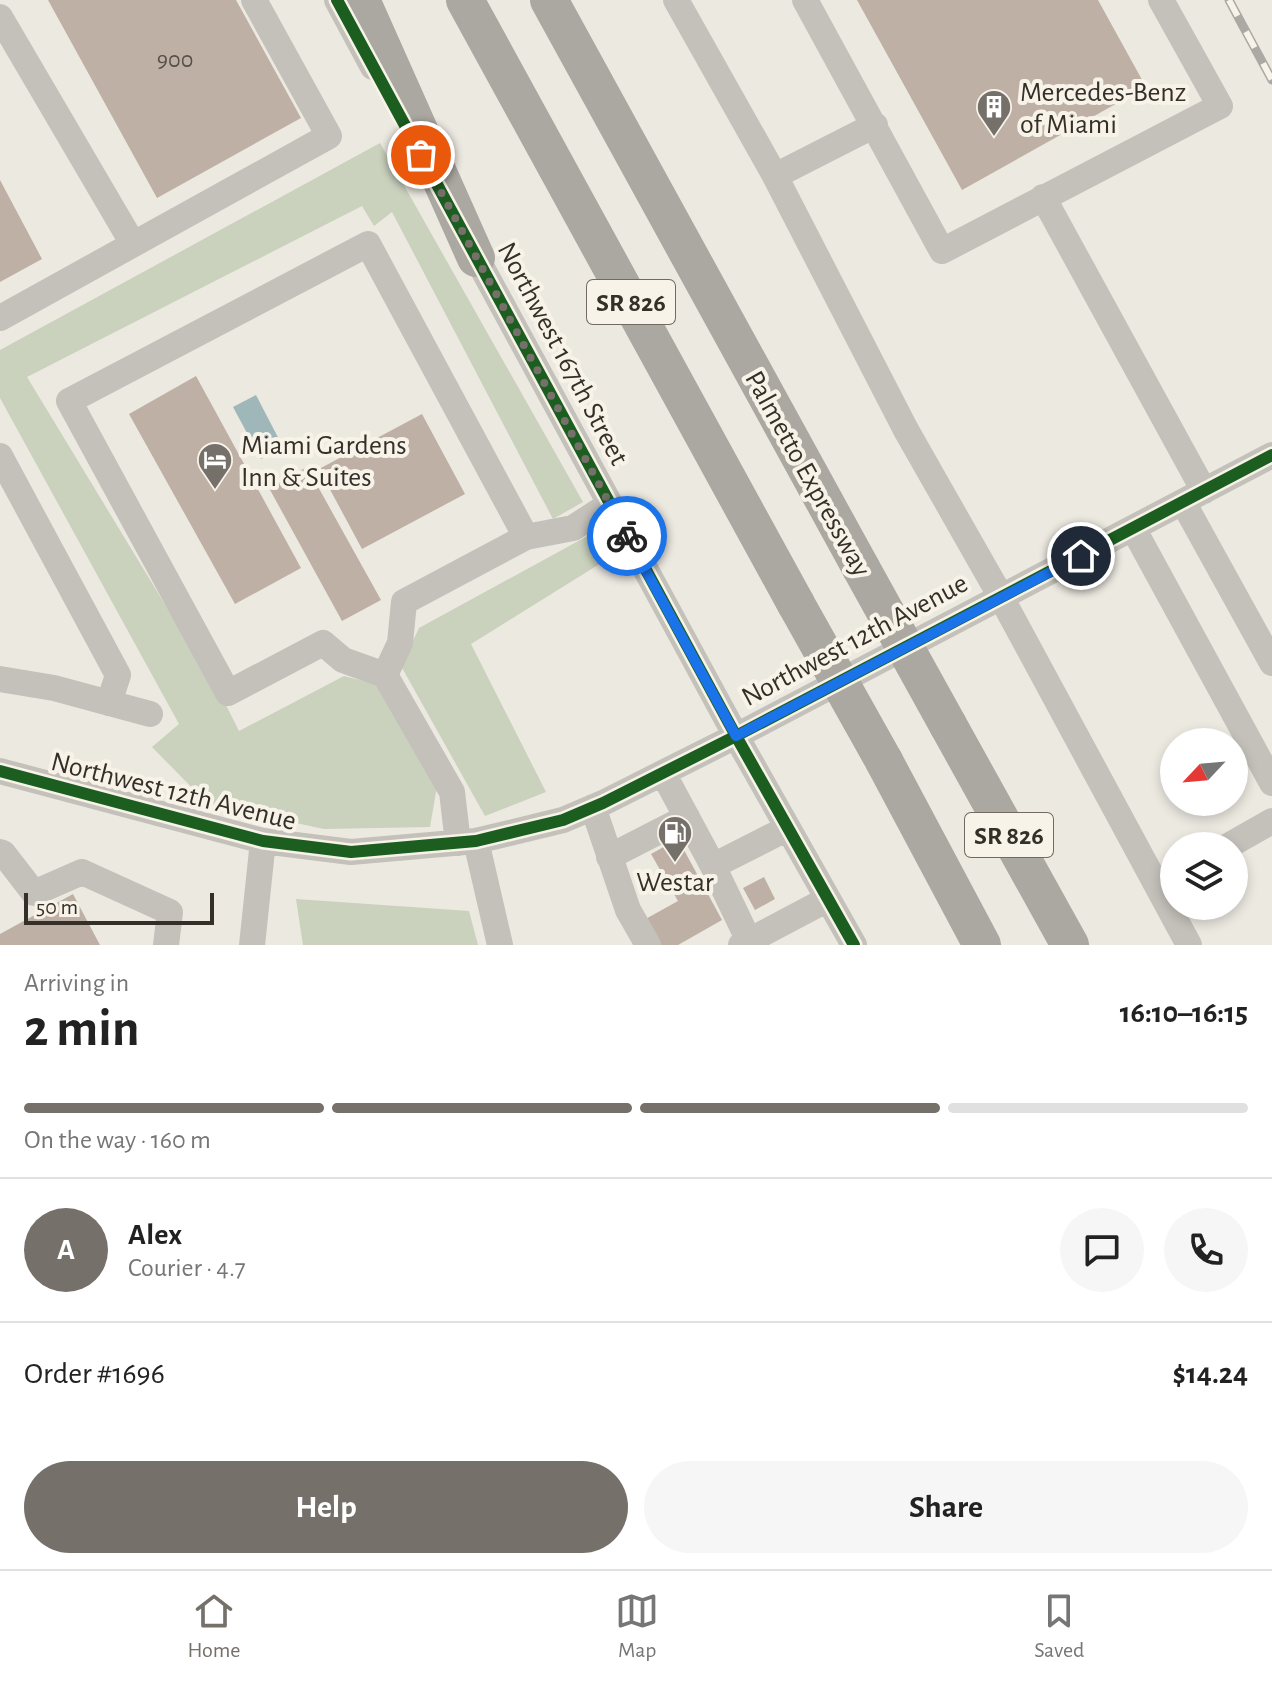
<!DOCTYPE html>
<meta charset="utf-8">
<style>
body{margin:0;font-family:"Alegreya Sans",sans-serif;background:#f6f6f6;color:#222;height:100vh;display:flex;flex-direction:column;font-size:30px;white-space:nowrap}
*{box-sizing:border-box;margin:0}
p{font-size:26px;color:#767676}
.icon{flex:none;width:44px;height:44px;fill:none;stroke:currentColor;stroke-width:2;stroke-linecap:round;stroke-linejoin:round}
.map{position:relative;height:945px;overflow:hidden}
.panel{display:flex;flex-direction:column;background:#fff;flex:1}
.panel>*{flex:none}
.needle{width:52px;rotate:244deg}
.tools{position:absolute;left:1160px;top:728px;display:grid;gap:16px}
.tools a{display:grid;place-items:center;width:88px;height:88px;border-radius:50%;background:#fff;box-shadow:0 4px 12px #0003;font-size:40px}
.scale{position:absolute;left:24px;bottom:20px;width:190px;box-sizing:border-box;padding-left:8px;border:4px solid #352f29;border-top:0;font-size:22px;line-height:28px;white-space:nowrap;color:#352f29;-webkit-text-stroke:6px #f8f3e9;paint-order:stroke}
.pin{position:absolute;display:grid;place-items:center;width:68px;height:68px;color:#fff;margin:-34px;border:4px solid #fff;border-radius:50%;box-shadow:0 2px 8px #0007}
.courier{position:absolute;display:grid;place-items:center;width:80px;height:80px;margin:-40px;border:6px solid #1a73e8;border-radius:50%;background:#fff;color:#222;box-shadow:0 2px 10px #0007}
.overview em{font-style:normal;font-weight:600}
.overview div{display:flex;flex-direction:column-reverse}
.overview{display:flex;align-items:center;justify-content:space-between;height:136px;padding:0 24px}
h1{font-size:52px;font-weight:600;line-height:60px}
.bar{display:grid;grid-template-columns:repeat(4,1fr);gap:12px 8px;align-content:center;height:96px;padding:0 24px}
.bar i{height:10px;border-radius:6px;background:#e0e0e0}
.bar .current{background:#757069}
.bar p{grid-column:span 4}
.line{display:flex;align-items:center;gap:20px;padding:0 24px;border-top:2px solid #e0e0e0}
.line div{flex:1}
.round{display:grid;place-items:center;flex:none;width:84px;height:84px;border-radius:42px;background:#f6f6f6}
.button{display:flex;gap:16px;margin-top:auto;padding:16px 24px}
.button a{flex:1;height:92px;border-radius:48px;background:#757069;color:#fff;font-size:32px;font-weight:600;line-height:92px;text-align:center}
.button a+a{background:#f6f6f6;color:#222}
.tab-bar{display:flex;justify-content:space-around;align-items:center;height:112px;border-top:2px solid #e0e0e0;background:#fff;font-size:22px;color:#767676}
.tab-bar a{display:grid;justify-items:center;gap:4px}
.tab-bar .current{color:#757069}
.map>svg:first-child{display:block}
.green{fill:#cad1bd}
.water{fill:#a0b7ba}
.building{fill:#beb0a4}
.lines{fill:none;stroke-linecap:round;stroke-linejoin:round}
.minor{stroke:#c4c1bb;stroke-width:26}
.highway{stroke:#aba7a1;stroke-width:38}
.rail-casing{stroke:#aca9a5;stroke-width:9}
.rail{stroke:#f8f3e9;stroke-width:6;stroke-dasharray:18;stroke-linecap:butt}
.highway-bridge{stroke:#aba7a1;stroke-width:38}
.cycleway-casing{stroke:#f8f3e9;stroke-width:17}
.cycleway{stroke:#1b5e20;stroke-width:12}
.done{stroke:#757069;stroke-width:8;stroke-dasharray:0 14.4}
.route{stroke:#1a73e8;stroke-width:10}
.labels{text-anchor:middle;stroke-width:8;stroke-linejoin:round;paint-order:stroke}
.number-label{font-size:24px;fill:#574f48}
.shield{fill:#f8f3e9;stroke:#706a63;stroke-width:2}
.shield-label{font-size:26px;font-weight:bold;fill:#352f29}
.poi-label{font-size:28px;fill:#352f29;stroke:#f8f3e9;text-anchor:start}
.street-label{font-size:28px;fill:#352f29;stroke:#f8f3e9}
</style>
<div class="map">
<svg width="1272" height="945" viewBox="0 0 1272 945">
<rect width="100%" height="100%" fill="#ece9e1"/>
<path class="green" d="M 380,143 L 583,502 L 553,519 L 392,212 L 374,226 L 362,206 L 27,377 L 226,705 L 239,731 L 344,676 L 376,684 L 437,786 L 430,827 L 324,829 L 208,804 L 152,747 L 179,724 L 0,398 L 0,350 Z
M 593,533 L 606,560 L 471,644 L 546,792 L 485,816 L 401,666 L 419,628 Z
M 296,899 L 469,911 L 478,945 L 303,945 Z"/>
<path class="water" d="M 256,395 L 283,447 L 261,459 L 233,407 Z"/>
<path class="building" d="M 48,0 L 236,0 L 301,118 L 157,198 Z
M 857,0 L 1098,0 L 1146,87 L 962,190 Z
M 0,180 L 42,259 L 0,282 Z
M 196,376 L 301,568 L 235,604 L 129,414 Z
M 422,414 L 465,494 L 362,549 L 319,469 Z
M 307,467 L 381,600 L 342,621 L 269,488 Z
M 678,839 L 722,920 L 678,945 L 656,945 L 642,921 L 678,901 L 651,854 Z
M 764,877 L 775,899 L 755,910 L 743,888 Z
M 73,894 L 100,945 L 0,945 L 0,934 Z"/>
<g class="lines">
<path class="minor" d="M 337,0 L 373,67
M 676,0 L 775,176 L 906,430 L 1001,597 L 1189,945
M 805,0 L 942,251 L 1220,106 L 1161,0
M 0,17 L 133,244
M 775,176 L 875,125
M 1043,197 L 1204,491
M 468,242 L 736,736 L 854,945
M 0,318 L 329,136 L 254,0
M 0,456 L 118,675 L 109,703
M 1183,502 L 1272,663
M 1133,528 L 1272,783
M 526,537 L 404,602 L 400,643 L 385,675 L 343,660 L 323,643 L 228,693 L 69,401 L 368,244 L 526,537 L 573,528 L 610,504
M 385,675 L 452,792 L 458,843
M 0,679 L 54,688 L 150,714
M 0,771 L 263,841 L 351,852 L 476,841 L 563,820 L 603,803 L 736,736 L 1272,455
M 663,773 L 713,866 L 749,941
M 593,807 L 628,910 L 648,945
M 476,841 L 500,945
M 1228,846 L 1272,821
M 0,852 L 3,853 L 34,893 L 82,872 L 170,912 L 166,945
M 609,857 L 687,817
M 713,866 L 788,828
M 252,945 L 263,841
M 741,945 L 828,899"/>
<path class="highway" d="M 361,0 L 476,258
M 465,0 L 796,604
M 549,0 L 861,568
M 948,725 L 1070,945
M 884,761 L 982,945"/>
<defs>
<path id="rail" d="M 1229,0 L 1272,80"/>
</defs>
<use href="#rail" class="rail-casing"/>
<use href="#rail" class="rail"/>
<path class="highway-bridge" d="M 861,568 L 948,725
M 796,604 L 884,761"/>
<defs>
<path id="cycleway" d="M 337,0 L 736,736 L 854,945
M 0,771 L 263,841 L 351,852 L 476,841 L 563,820 L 603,803 L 736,736 L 1272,455"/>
</defs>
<use href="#cycleway" class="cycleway-casing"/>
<use href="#cycleway" class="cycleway"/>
</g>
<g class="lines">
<path class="done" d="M 421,155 L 627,536"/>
<path class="route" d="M 627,536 L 736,736 L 1081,556"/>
</g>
<defs>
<symbol id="building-pin" viewBox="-11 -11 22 30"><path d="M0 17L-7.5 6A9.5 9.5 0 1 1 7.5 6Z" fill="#757069" stroke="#f8f3e9"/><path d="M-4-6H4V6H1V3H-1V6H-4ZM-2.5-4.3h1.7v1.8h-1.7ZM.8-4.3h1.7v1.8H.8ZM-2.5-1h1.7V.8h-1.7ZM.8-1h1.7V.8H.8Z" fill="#fff"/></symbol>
<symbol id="hotel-pin" viewBox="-11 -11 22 30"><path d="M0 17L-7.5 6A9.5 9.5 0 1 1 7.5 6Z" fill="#757069" stroke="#f8f3e9"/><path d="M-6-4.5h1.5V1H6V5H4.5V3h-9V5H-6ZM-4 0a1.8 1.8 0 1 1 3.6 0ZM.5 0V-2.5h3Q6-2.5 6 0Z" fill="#fff"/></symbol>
<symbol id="fuel-pin" viewBox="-11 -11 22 30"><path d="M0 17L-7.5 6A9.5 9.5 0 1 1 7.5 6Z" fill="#757069" stroke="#f8f3e9"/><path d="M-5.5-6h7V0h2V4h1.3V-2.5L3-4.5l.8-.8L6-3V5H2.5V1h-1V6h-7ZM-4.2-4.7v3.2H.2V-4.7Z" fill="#fff"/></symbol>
</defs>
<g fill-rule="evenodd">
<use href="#building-pin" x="974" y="87" width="40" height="54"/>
<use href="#hotel-pin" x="195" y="440" width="40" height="54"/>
<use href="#fuel-pin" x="655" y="813" width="40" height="54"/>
</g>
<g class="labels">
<g class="number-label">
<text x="175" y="67">900</text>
</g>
<g class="shield">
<rect x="587" y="280" width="88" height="44" rx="6"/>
<rect x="965" y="813" width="88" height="44" rx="6"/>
</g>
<g class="shield-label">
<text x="631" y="311">SR 826</text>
<text x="1009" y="844">SR 826</text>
</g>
<g class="poi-label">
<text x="1020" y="101">Mercedes-Benz<tspan x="1020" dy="32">of Miami</tspan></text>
<text x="241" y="454">Miami Gardens<tspan x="241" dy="32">Inn &amp; Suites</tspan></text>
<text x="675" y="891" text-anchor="middle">Westar</text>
</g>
<g class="street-label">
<text transform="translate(564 353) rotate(62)" y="10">Northwest 167th Street</text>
<text transform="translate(809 473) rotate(61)" y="10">Palmetto Expressway</text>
<text transform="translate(854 639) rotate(-28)" y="10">Northwest 12th Avenue</text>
<text transform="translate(174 790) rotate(14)" y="10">Northwest 12th Avenue</text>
</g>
</g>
</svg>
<div class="tools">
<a><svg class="needle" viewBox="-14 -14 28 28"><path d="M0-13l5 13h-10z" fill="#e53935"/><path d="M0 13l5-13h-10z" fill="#767676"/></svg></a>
<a><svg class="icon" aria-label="layers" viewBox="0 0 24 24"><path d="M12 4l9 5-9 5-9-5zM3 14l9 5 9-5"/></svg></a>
</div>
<div class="scale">50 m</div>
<div class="pin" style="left:421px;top:155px;background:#ea580c"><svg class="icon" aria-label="bag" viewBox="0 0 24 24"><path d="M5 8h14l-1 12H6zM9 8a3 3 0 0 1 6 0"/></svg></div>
<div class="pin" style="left:1081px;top:556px;background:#1f2937"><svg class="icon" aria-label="home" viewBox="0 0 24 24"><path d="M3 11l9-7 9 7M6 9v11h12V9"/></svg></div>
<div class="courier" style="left:627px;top:536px"><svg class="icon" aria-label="bike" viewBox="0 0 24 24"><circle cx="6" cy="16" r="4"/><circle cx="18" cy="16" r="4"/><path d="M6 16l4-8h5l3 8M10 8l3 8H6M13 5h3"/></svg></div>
</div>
<section class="panel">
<div class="overview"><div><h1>2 min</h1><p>Arriving in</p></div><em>16:10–16:15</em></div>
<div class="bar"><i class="current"></i><i class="current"></i><i class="current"></i><i></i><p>On the way · 160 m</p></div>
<div class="line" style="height:144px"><b class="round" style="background:#757069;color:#fff">A</b><div><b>Alex</b><p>Courier · 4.7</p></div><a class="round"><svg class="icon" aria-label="chat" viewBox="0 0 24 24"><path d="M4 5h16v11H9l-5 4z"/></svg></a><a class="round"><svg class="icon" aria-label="phone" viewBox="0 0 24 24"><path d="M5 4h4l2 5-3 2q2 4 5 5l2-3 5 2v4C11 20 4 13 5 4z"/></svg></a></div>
<div class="line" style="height:104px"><div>Order #1696</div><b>$14.24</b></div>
<div class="button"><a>Help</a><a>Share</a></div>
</section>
<nav class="tab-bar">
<a class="current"><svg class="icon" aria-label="home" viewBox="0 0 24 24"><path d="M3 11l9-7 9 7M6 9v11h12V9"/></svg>Home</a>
<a><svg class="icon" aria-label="map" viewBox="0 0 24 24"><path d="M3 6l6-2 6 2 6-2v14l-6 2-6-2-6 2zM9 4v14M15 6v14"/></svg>Map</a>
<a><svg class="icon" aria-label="saved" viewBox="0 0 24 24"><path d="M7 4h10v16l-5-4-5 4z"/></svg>Saved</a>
</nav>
